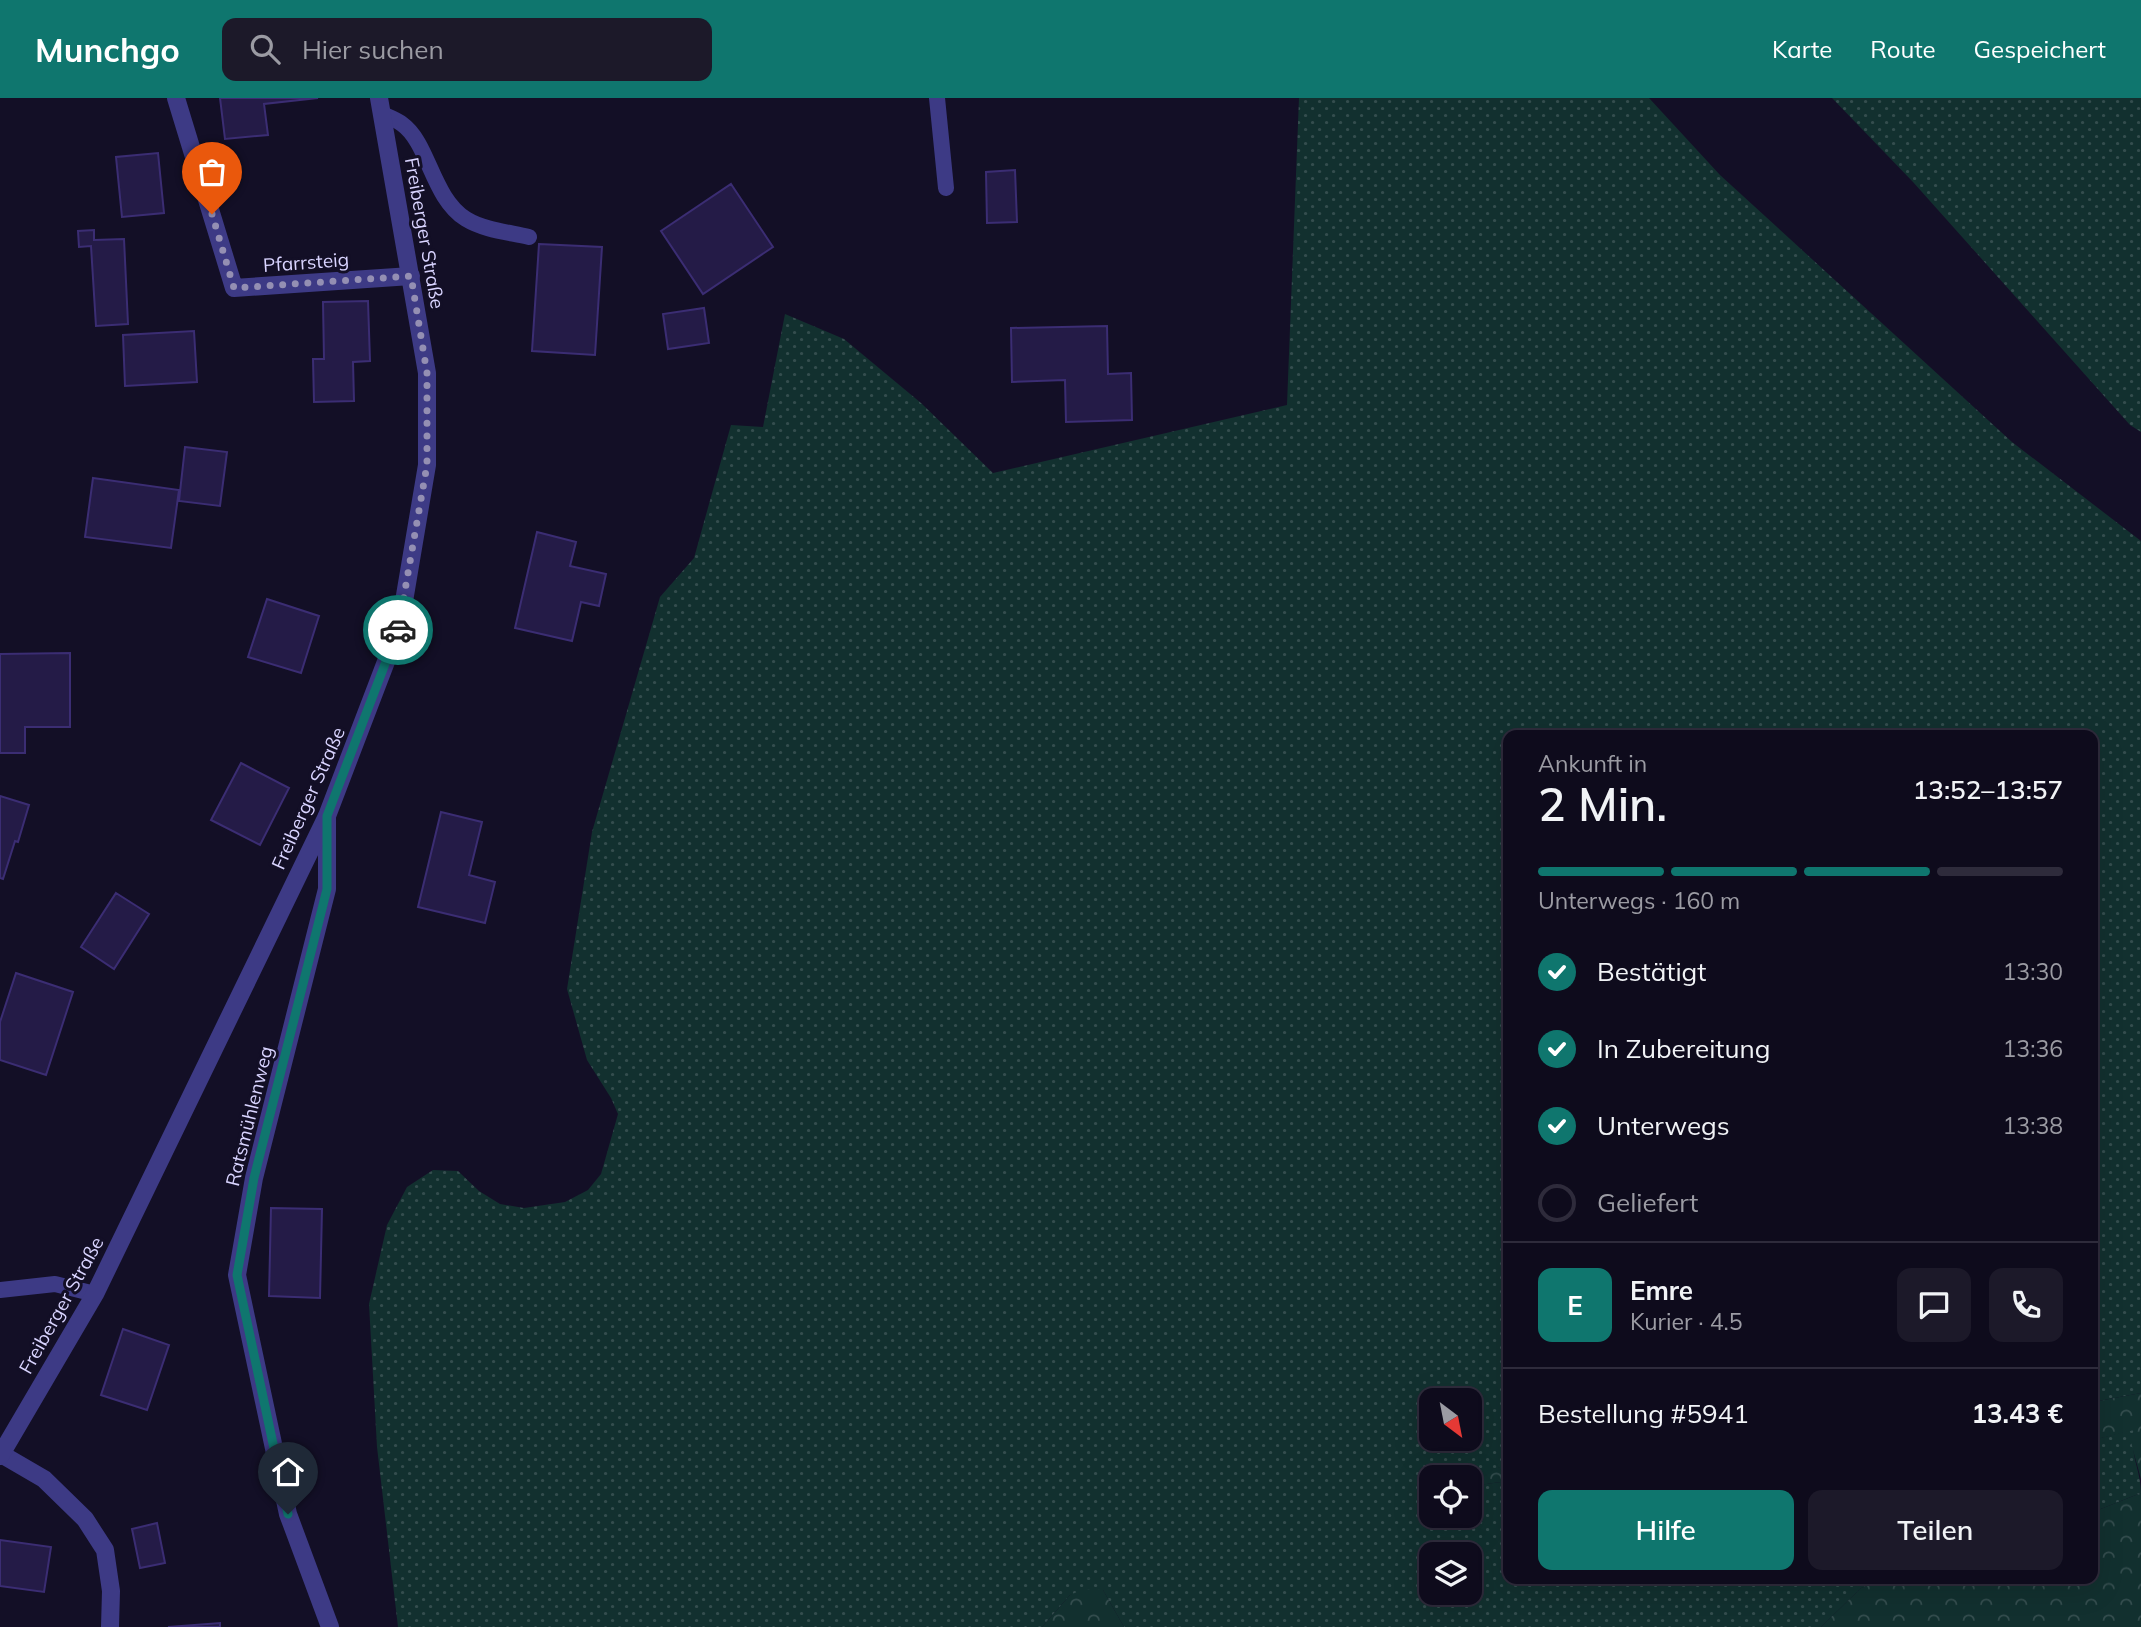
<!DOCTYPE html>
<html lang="de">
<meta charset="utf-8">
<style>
body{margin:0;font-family:Mulish,sans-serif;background:#1c1929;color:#f1f3f6;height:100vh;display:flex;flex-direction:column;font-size:26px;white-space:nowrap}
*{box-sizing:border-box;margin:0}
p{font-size:23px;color:#9b9ba3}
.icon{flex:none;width:38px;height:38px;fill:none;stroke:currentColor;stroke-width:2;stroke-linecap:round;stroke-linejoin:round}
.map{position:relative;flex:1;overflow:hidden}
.panel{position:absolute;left:1503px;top:632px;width:595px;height:854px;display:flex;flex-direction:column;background:#0e0b1c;border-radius:14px;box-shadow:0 7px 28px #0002,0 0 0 2px #2e2b3b}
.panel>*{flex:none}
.needle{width:46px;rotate:148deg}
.controls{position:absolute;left:1419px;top:1290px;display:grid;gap:14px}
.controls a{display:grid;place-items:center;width:63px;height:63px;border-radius:14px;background:#0e0b1c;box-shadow:0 7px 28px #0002,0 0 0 2px #2e2b3b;font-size:35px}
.pin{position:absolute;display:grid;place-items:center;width:60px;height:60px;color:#fff;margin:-72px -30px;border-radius:50% 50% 50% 0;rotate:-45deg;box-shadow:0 0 7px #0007}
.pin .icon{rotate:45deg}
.courier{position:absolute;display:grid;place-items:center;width:70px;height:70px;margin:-35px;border:5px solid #0f766e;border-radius:50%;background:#fff;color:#222;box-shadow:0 2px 9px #0007}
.overview em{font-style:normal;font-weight:600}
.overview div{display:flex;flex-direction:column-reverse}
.overview{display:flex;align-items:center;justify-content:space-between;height:119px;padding:0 35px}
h1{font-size:46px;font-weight:600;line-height:52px}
.bar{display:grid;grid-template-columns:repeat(4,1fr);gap:10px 7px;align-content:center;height:84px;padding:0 35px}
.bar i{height:9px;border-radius:5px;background:#2e2b3b}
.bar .active{background:#0f766e}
.bar p{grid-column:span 4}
.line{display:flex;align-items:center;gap:18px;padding:0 35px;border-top:2px solid #2e2b3b}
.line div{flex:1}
.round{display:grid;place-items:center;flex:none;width:74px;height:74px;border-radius:14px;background:#1c1929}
ol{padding:0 35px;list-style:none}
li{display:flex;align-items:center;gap:21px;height:77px}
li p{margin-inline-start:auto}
li .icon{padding:7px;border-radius:50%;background:#0f766e;color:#fff;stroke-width:4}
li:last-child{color:#9b9ba3}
li i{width:38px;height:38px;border:4px solid #2e2b3b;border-radius:50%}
.action{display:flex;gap:14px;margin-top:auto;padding:14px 35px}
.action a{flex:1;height:80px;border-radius:14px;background:#0f766e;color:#fff;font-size:28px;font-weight:600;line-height:80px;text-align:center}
.action a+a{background:#1c1929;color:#f1f3f6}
header{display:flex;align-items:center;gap:42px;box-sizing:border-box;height:98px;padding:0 35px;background:#0f766e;color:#fff}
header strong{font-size:33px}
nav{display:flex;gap:38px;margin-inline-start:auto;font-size:24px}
.search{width:490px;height:63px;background:#1c1929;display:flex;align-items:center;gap:18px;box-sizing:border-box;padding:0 24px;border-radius:14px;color:#9b9ba3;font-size:26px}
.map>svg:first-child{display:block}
.grass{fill:url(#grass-dots);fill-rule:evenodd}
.forest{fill:url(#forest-crowns)}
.building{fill:#241b47;stroke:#3b2d73;stroke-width:2}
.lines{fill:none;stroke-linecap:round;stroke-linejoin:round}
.service{stroke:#3d3a85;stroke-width:16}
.minor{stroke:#3d3a85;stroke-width:18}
.tertiary{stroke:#3d3a85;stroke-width:18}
.done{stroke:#948fb3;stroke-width:7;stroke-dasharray:0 12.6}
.route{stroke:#0f766e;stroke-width:9}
.labels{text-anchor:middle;stroke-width:6;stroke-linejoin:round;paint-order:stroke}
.street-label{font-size:19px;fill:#d9d4ff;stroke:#130f26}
</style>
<header>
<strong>Munchgo</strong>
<div class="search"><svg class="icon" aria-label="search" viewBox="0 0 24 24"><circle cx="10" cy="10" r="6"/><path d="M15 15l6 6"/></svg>Hier suchen</div>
<nav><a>Karte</a><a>Route</a><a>Gespeichert</a></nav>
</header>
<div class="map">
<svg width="2141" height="1529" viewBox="0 0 2141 1529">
<defs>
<pattern id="grass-dots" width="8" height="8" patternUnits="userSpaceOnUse" patternTransform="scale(1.75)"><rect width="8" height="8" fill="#12302f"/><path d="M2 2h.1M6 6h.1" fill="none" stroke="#344d4e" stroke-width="1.8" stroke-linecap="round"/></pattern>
<pattern id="forest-crowns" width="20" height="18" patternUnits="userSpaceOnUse" patternTransform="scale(1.75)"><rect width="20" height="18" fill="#12302f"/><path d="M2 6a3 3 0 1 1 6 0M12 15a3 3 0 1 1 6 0" fill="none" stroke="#344d4e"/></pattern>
</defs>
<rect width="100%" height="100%" fill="#130f26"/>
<path class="grass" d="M 1299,0 L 1649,0 L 1720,77 L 2012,344 L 2141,443 L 2141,1295 L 2093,1304 L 2093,637 L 1508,637 L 1508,1367 L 1473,1377 L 1479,1387 L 1508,1383 L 1508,1480 L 1887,1481 L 1861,1490 L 1821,1529 L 1124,1529 L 1103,1492 L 1070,1497 L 1042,1529 L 398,1529 L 377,1349 L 369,1206 L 387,1127 L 407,1089 L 433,1072 L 458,1073 L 479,1093 L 500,1106 L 524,1110 L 565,1104 L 588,1092 L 601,1076 L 618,1016 L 611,1000 L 587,962 L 567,891 L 592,734 L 660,499 L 694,460 L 731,327 L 763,329 L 785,216 L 844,241 L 921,305 L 993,375 L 1287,307 ZM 1432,1302 L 1470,1302 L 1470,1340 L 1432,1340 ZM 1432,1379 L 1470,1379 L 1470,1418 L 1432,1418 ZM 1432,1456 L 1470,1456 L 1470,1494 L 1432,1494 Z
M 1832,0 L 2141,0 L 2141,334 L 2130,327 L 1913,84 Z
M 2135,1331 C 2128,1354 2141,1372 2141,1395 L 2093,1414 L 2093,1342 Z"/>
<path class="forest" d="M 2141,1295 L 2141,1381 L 2131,1345 L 2134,1332 L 2093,1342 L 2093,1304 Z
M 1508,1367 L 1508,1383 L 1479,1387 L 1472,1376 Z
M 2141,1395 L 2141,1529 L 1821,1529 L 1861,1490 L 1887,1481 L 2093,1480 L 2093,1414 Z
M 1084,1491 L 1103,1492 L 1124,1529 L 1042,1529 L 1070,1497 Z"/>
<path class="building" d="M 220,0 L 318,0 L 264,6 L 268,37 L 225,41 Z
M 158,55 L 164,115 L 122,119 L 116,59 Z
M 1015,72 L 1017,124 L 987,125 L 986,74 Z
M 731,86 L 773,149 L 703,196 L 661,133 Z
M 94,132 L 94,142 L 124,141 L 128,226 L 96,228 L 91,148 L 79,149 L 78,133 Z
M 539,146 L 602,149 L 595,257 L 532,253 Z
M 368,203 L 370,263 L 353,264 L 354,303 L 314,304 L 313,261 L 324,261 L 323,204 Z
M 704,210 L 709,245 L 668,251 L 663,216 Z
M 1107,228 L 1108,276 L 1131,275 L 1132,322 L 1066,324 L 1065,282 L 1012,284 L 1011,230 Z
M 194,233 L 197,284 L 125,288 L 123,237 Z
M 185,349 L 227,354 L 220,408 L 179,403 Z
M 93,380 L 179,392 L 171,450 L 85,439 Z
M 537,434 L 576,444 L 570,468 L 606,476 L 599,508 L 581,504 L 572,543 L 515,530 Z
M 267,501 L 319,518 L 301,575 L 248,559 Z
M 70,555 L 70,629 L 25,629 L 25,655 L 0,655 L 0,556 Z
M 241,665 L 289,690 L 260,747 L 211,722 Z
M 0,698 L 29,707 L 18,744 L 15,743 L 3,781 L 0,780 Z
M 441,714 L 482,724 L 469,777 L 495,784 L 485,825 L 418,809 Z
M 116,795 L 149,816 L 114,871 L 81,849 Z
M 16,875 L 73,894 L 46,977 L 0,962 L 0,924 Z
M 271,1110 L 322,1111 L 320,1200 L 269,1198 Z
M 123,1231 L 169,1247 L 147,1312 L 101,1297 Z
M 157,1425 L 165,1465 L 140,1470 L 132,1431 Z
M 0,1442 L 51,1449 L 44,1494 L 0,1488 Z
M 220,1525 L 220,1529 L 168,1529 Z"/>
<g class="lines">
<path class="service" d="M 937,0 L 946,90
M 382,16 C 389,19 397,22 402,26 C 429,45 432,100 466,121 C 484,132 507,134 529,139
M 0,1192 L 55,1186 L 95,1196"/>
<path class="minor" d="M 176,0 L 234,190 L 411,178
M 327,718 L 327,791 L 254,1080 L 237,1177 L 288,1416 L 330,1529
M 1,1356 L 44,1381 L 85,1421 L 105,1452 L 111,1493 L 110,1529"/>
<path class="tertiary" d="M 0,1358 L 95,1196 L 327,718 L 400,527 L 427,367 L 427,275 L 379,0"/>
</g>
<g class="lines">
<path class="done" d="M 212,116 L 234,190 L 411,178 L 427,275 L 427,367 L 398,532"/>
<path class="route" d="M 288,1416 L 237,1177 L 254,1080 L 327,791 L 327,718 L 398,532"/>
</g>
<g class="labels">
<g class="street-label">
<text transform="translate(425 135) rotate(80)" y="7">Freiberger Straße</text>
<text transform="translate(306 164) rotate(-4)" y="7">Pfarrsteig</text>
<text transform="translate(308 700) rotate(-66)" y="7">Freiberger Straße</text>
<text transform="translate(249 1018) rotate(-76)" y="7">Ratsmühlenweg</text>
<text transform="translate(61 1207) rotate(-61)" y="7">Freiberger Straße</text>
</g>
</g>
</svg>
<div class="controls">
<a><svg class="needle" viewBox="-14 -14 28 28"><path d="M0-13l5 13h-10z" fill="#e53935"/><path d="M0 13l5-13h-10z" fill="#9b9ba3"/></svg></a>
<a><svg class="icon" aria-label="locate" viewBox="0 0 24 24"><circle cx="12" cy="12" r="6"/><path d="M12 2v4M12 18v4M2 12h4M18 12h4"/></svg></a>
<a><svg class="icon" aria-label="layers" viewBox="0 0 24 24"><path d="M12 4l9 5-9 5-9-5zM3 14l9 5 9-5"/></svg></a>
</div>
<div class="pin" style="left:212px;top:116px;background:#ea580c"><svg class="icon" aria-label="bag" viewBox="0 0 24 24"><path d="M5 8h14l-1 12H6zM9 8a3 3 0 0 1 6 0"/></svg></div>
<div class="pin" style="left:288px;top:1416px;background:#1f2937"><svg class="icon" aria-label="home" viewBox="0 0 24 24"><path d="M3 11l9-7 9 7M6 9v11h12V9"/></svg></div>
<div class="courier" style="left:398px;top:532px"><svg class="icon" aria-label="car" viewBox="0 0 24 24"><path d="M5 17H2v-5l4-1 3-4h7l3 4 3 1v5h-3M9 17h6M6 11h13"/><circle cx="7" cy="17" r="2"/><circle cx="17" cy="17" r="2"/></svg></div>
<section class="panel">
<div class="overview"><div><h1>2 Min.</h1><p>Ankunft in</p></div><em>13:52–13:57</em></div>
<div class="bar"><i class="active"></i><i class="active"></i><i class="active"></i><i></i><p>Unterwegs · 160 m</p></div>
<ol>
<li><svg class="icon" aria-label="check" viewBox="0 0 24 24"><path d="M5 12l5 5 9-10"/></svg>Bestätigt<p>13:30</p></li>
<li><svg class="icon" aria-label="check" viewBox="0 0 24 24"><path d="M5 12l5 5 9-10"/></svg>In Zubereitung<p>13:36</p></li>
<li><svg class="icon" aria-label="check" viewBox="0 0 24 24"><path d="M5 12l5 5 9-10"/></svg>Unterwegs<p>13:38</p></li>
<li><i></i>Geliefert</li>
</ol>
<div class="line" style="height:126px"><b class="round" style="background:#0f766e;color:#fff">E</b><div><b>Emre</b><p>Kurier · 4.5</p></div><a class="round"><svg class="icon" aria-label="chat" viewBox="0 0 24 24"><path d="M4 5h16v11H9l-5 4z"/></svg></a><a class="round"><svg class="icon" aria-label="phone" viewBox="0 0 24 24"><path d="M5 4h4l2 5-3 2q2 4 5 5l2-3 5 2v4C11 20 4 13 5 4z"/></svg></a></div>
<div class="line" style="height:91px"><div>Bestellung #5941</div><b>13.43 €</b></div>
<div class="action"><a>Hilfe</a><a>Teilen</a></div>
</section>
</div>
